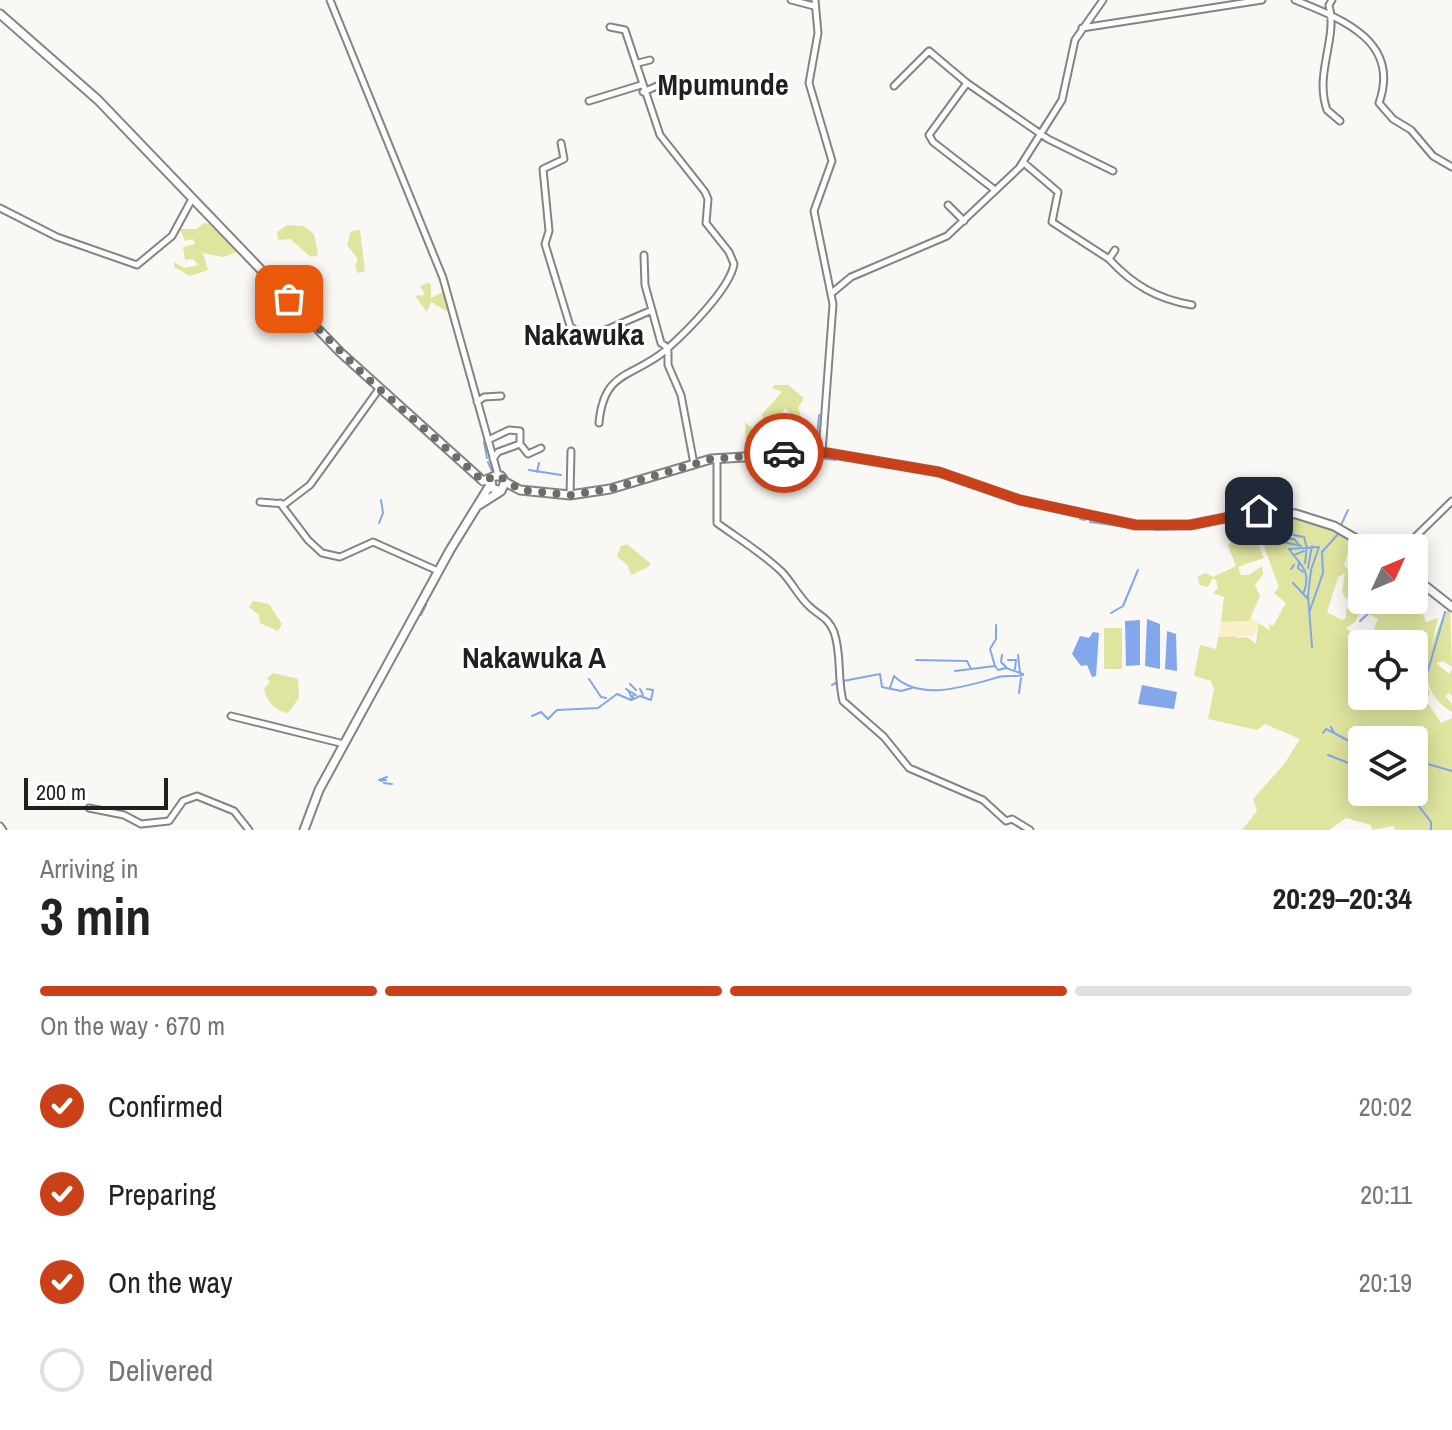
<!DOCTYPE html>
<meta charset="utf-8">
<style>
body{margin:0;font-family:"Archivo Narrow",sans-serif;background:#f2f2f2;color:#222;height:100vh;display:flex;flex-direction:column;font-size:30px;white-space:nowrap}
*{box-sizing:border-box;margin:0}
p{font-size:26px;color:#767676}
.icon{flex:none;width:44px;height:44px;fill:none;stroke:currentColor;stroke-width:2;stroke-linecap:round;stroke-linejoin:round}
.map{position:relative;height:830px;overflow:hidden}
.side{display:flex;flex-direction:column;background:#fff;flex:1}
.side>*{flex:none}
.needle{width:52px;rotate:46deg}
.fabs{position:absolute;left:1348px;top:534px;display:grid;gap:16px}
.fabs a{display:grid;place-items:center;width:80px;height:80px;border-radius:8px;background:#fff;box-shadow:0 4px 20px #0003;font-size:40px}
.scale{position:absolute;left:24px;bottom:20px;width:144px;box-sizing:border-box;padding-left:8px;border:4px solid #20201f;border-top:0;font-size:22px;line-height:28px;white-space:nowrap;color:#20201f;-webkit-text-stroke:6px #fff;paint-order:stroke}
.pin{position:absolute;display:grid;place-items:center;width:68px;height:68px;color:#fff;margin:-34px;border-radius:16px;box-shadow:0 4px 12px #0006}
.courier{position:absolute;display:grid;place-items:center;width:80px;height:80px;margin:-40px;border:6px solid #ca4119;border-radius:50%;background:#fff;color:#222;box-shadow:0 2px 10px #0007}
.overview em{font-style:normal;font-weight:800}
.overview div{display:flex;flex-direction:column-reverse}
.overview{display:flex;align-items:center;justify-content:space-between;height:136px;padding:0 40px}
h1{font-size:52px;font-weight:800;line-height:60px}
.bar{display:grid;grid-template-columns:repeat(4,1fr);gap:12px 8px;align-content:center;height:96px;padding:0 40px}
.bar i{height:10px;border-radius:6px;background:#e0e0e0}
.bar .active{background:#ca4119}
.bar p{grid-column:span 4}
ol{padding:0 40px;list-style:none}
li{display:flex;align-items:center;gap:24px;height:88px}
li p{margin-inline-start:auto}
li .icon{padding:8px;border-radius:50%;background:#ca4119;color:#fff;stroke-width:4}
li:last-child{color:#767676}
li i{width:44px;height:44px;border:4px solid #e0e0e0;border-radius:50%}
.map>svg:first-child{display:block}
.green{fill:#dfe49f;fill-rule:evenodd}
.sand{fill:#f9efc9}
.water{fill:#82a7ea}
.lines{fill:none;stroke-linecap:round;stroke-linejoin:round}
.stream{stroke:#82a7ea;stroke-width:2}
.minor-casing{stroke:#868482;stroke-width:9}
.major-casing{stroke:#868482;stroke-width:11}
.minor{stroke:#fff;stroke-width:5}
.major{stroke:#fff;stroke-width:7}
.done{stroke:#6c6c6a;stroke-width:8;stroke-dasharray:0 14.4}
.route{stroke:#ca4119;stroke-width:10}
.labels{text-anchor:middle;stroke-width:6;stroke-linejoin:round;paint-order:stroke}
.quarter-label{font-size:30px;font-weight:bold;fill:#20201f;stroke:#fff}
</style>
<div class="map">
<svg width="1452" height="830" viewBox="0 0 1452 830">
<rect width="100%" height="100%" fill="#faf8f5"/>
<path class="green" d="M 204,223 L 209,224 L 237,252 L 223,257 L 203,253 L 208,270 L 190,276 L 174,267 L 174,262 L 185,268 L 199,265 L 193,259 L 185,260 L 183,247 L 195,244 L 193,239 L 185,241 L 180,229 L 197,229 Z
M 287,225 L 303,226 L 314,234 L 318,255 L 311,257 L 290,239 L 278,240 L 277,232 Z
M 360,230 L 365,271 L 358,273 L 355,266 L 358,259 L 347,245 L 351,231 Z
M 427,283 L 431,284 L 431,298 L 443,292 L 448,312 L 431,302 L 427,312 L 415,296 L 425,295 L 420,286 Z
M 775,385 L 788,385 L 804,398 L 798,408 L 812,447 L 807,448 L 804,442 L 791,435 L 797,422 L 785,408 L 779,421 L 787,430 L 787,437 L 800,448 L 775,443 L 752,448 L 746,441 L 745,422 L 757,432 L 763,431 L 762,414 L 782,392 L 772,388 Z
M 1269,515 L 1302,518 L 1352,538 L 1344,565 L 1356,578 L 1362,571 L 1362,600 L 1420,604 L 1426,622 L 1438,618 L 1424,678 L 1419,684 L 1414,683 L 1414,644 L 1380,644 L 1383,642 L 1374,628 L 1378,619 L 1361,610 L 1355,622 L 1346,628 L 1351,633 L 1348,640 L 1357,645 L 1360,639 L 1367,644 L 1362,644 L 1362,675 L 1357,673 L 1349,679 L 1358,685 L 1362,680 L 1362,696 L 1401,696 L 1416,701 L 1425,683 L 1430,693 L 1426,700 L 1441,723 L 1452,718 L 1452,830 L 1395,830 L 1394,826 L 1372,830 L 1371,825 L 1346,818 L 1329,830 L 1242,830 L 1257,811 L 1253,799 L 1285,763 L 1300,739 L 1265,724 L 1257,730 L 1208,719 L 1214,689 L 1211,681 L 1194,676 L 1200,645 L 1216,649 L 1218,637 L 1233,635 L 1237,638 L 1247,637 L 1256,644 L 1258,623 L 1270,630 L 1269,624 L 1273,626 L 1286,603 L 1274,593 L 1279,587 L 1254,520 L 1257,516 ZM 1345,573 L 1342,592 L 1346,599 L 1351,595 L 1356,598 L 1355,605 L 1346,609 L 1346,618 L 1342,620 L 1327,612 L 1338,577 ZM 1362,740 L 1414,740 L 1414,792 L 1386,792 L 1385,799 L 1362,792 Z
M 1240,521 L 1250,524 L 1247,530 L 1253,533 L 1264,558 L 1238,567 L 1241,575 L 1249,575 L 1262,566 L 1263,574 L 1255,585 L 1260,596 L 1249,621 L 1221,622 L 1224,597 L 1213,593 L 1218,588 L 1216,580 L 1213,578 L 1208,587 L 1200,585 L 1197,577 L 1206,573 L 1213,577 L 1236,566 L 1228,546 L 1233,537 L 1225,526 Z
M 627,544 L 650,563 L 650,566 L 631,575 L 628,566 L 617,556 L 621,546 Z
M 253,601 L 269,604 L 282,624 L 278,631 L 260,623 L 259,615 L 249,607 Z
M 1450,607 L 1452,667 L 1443,661 L 1436,663 L 1449,674 L 1452,669 L 1452,696 L 1449,693 L 1445,696 L 1452,704 L 1452,712 C 1441,706 1431,695 1427,680 C 1423,667 1440,615 1450,607 Z
M 1104,628 L 1122,628 L 1122,669 L 1104,669 Z
M 273,673 L 298,679 L 299,698 L 288,713 C 275,711 267,702 264,689 L 270,682 L 267,678 Z"/>
<path class="sand" d="M 1251,616 L 1258,623 L 1254,636 L 1218,637 L 1221,622 L 1249,621 Z"/>
<path class="water" d="M 1147,619 L 1160,624 L 1160,669 L 1145,666 Z
M 1140,620 L 1140,665 L 1126,666 L 1125,621 Z
M 1167,631 L 1176,634 L 1177,671 L 1165,669 Z
M 1093,632 L 1099,633 L 1096,676 L 1092,677 L 1087,665 L 1081,666 L 1072,654 L 1080,636 L 1089,638 Z
M 1142,685 L 1177,692 L 1174,709 L 1138,704 Z"/>
<g class="lines">
<path class="stream" d="M 476,407 L 479,420
M 484,442 L 487,458
M 812,450 L 817,440 L 819,415
M 713,456 L 798,450
M 808,457 L 836,460
M 488,462 L 493,473
M 699,466 L 715,462
M 529,470 L 561,475
M 537,472 L 539,463
M 629,487 L 642,483
M 592,495 L 603,493
M 1257,516 L 1267,515
M 1080,519 L 1085,520
M 1090,522 L 1126,527
M 379,523 L 383,513 L 381,500
M 1341,525 L 1348,510
M 1198,527 L 1249,517
M 1156,530 L 1175,529
M 1284,533 L 1304,537 L 1306,545
M 1288,539 L 1294,539 L 1299,545
M 1283,542 L 1301,546
M 1294,555 L 1304,551
M 450,559 L 461,539
M 1299,563 L 1298,568 L 1303,572
M 1305,563 L 1307,546
M 1308,568 L 1312,546
M 1291,569 L 1294,565
M 1293,583 L 1308,599
M 1304,592 C 1312,570 1299,564 1289,549 L 1319,547
M 1111,613 L 1123,606 L 1138,570
M 1309,613 L 1323,573 L 1322,552 L 1339,533
M 421,615 L 426,605
M 1360,621 L 1383,600
M 1312,647 L 1308,596 L 1311,570 L 1319,547
M 1002,655 L 1001,662 L 1006,667
M 1018,655 L 1020,673
M 916,660 L 967,661 L 971,669
M 1008,660 L 1016,660 L 1015,669
M 995,666 L 990,649 L 996,639 L 996,625
M 955,671 L 995,666 L 998,670 L 1006,668 L 1023,674
M 386,674 L 400,650
M 1427,674 L 1445,612
M 589,679 L 601,697 L 606,698
M 843,681 L 880,674 L 882,687 L 901,691 L 912,688
M 630,684 L 636,690
M 832,685 L 836,683
M 890,688 L 894,676 C 921,702 967,686 999,677 C 1007,675 1016,677 1023,675
M 626,689 L 636,695
M 640,689 L 643,695
M 628,690 L 632,698 L 634,694
M 1019,693 L 1021,678
M 532,716 L 541,712 L 548,719 L 557,710 L 598,708 L 617,694 L 631,700 L 640,696 L 651,700 L 653,690 L 647,689
M 1331,727 L 1334,733 L 1362,748
M 1323,733 L 1326,729 L 1334,733
M 1328,755 L 1351,764 L 1362,773
M 1357,759 L 1362,765
M 1414,760 L 1452,771
M 379,780 L 387,777
M 381,781 L 386,780
M 384,783 L 392,784
M 1408,792 L 1431,822 L 1431,830"/>
<defs>
<path id="minor" d="M 330,0 L 443,278 L 498,475
M 791,0 L 814,6
M 815,0 L 818,33 L 809,83 L 832,161 L 814,211 L 833,304 L 822,452
M 1295,0 C 1342,19 1401,41 1379,103 L 1393,119 L 1411,130 L 1433,156 L 1452,167
M 1332,0 L 1329,5 C 1338,39 1314,73 1327,110 L 1340,121
M 1082,28 L 1262,0
M 638,63 L 650,60
M 894,86 L 929,51 L 967,83
M 643,92 L 676,78
M 589,101 L 641,85
M 561,143 L 564,159 L 543,169 L 549,231 L 545,244 L 570,326 L 585,339 L 652,310
M 1020,167 L 1024,163 L 1058,192 L 1052,222 L 1109,259 L 1115,250
M 995,190 L 933,142 L 929,135 L 967,83 L 1048,139 L 1113,171
M 948,205 L 964,221
M 0,208 L 57,237 L 137,265 L 172,236 L 192,199
M 644,255 L 645,285 L 661,343 L 668,348 L 668,365 L 681,395 L 694,464
M 1109,259 C 1133,285 1157,299 1192,305
M 833,292 L 851,277 L 947,236 L 1019,168 L 1062,100 L 1075,40 L 1103,0
M 477,402 L 484,397 L 501,396
M 599,423 C 604,369 633,378 666,350 C 685,333 730,289 734,264 L 729,252 L 706,223 L 708,199 L 705,192 L 660,135 L 625,30 L 610,27
M 488,440 L 509,430 L 520,431 L 520,444 L 498,452 L 493,459
M 520,444 L 528,454 L 541,448
M 717,458 L 717,523 C 739,539 761,552 781,571 C 792,582 798,596 809,606 C 819,616 828,617 834,632 C 842,655 837,678 843,701 L 884,737 L 909,768 L 983,800 L 1006,821 L 1012,819 L 1030,830
M 570,495 L 571,451
M 260,502 L 285,504 L 310,485 L 379,389
M 280,503 L 308,540 L 322,553 L 340,557 L 373,542 L 438,571
M 1404,548 L 1452,501
M 231,716 L 344,744
M 89,808 L 124,815 L 141,824 L 169,821 L 183,801 L 197,796 L 234,811 L 249,830
M 0,826 L 3,830"/>
<path id="major" d="M 0,14 L 98,100 L 340,352 L 483,481
M 495,476 L 501,476 L 505,482 L 501,491 L 492,488 L 491,480 L 483,481 Z
M 505,482 L 520,490 L 570,495 L 610,489 L 711,459 L 822,452 L 939,472 L 1020,500 L 1136,525 L 1190,525 L 1259,511 L 1296,514 L 1334,526 L 1372,548
M 479,505 L 501,491
M 1414,577 L 1452,607
M 304,830 L 319,790 L 450,550 L 490,485"/>
</defs>
<use href="#minor" class="minor-casing"/>
<use href="#major" class="major-casing"/>
<use href="#minor" class="minor"/>
<use href="#major" class="major"/>
</g>
<g class="lines">
<path class="done" d="M 289,299 L 366,377 L 483,481 L 498,475 L 520,490 L 570,495 L 610,489 L 711,459 L 784,453"/>
<path class="route" d="M 784,453 L 822,452 L 939,472 L 1020,500 L 1136,525 L 1190,525 L 1259,511"/>
</g>
<g class="labels">
<g class="quarter-label">
<text x="723" y="95">Mpumunde</text>
<text x="584" y="345">Nakawuka</text>
<text x="534" y="668">Nakawuka A</text>
</g>
</g>
</svg>
<div class="fabs">
<a><svg class="needle" viewBox="-14 -14 28 28"><path d="M0-13l5 13h-10z" fill="#e53935"/><path d="M0 13l5-13h-10z" fill="#767676"/></svg></a>
<a><svg class="icon" aria-label="locate" viewBox="0 0 24 24"><circle cx="12" cy="12" r="6"/><path d="M12 2v4M12 18v4M2 12h4M18 12h4"/></svg></a>
<a><svg class="icon" aria-label="layers" viewBox="0 0 24 24"><path d="M12 4l9 5-9 5-9-5zM3 14l9 5 9-5"/></svg></a>
</div>
<div class="scale">200 m</div>
<div class="pin" style="left:289px;top:299px;background:#ea580c"><svg class="icon" aria-label="bag" viewBox="0 0 24 24"><path d="M5 8h14l-1 12H6zM9 8a3 3 0 0 1 6 0"/></svg></div>
<div class="pin" style="left:1259px;top:511px;background:#1f2937"><svg class="icon" aria-label="home" viewBox="0 0 24 24"><path d="M3 11l9-7 9 7M6 9v11h12V9"/></svg></div>
<div class="courier" style="left:784px;top:453px"><svg class="icon" aria-label="car" viewBox="0 0 24 24"><path d="M5 17H2v-5l4-1 3-4h7l3 4 3 1v5h-3M9 17h6M6 11h13"/><circle cx="7" cy="17" r="2"/><circle cx="17" cy="17" r="2"/></svg></div>
</div>
<section class="side">
<div class="overview"><div><h1>3 min</h1><p>Arriving in</p></div><em>20:29–20:34</em></div>
<div class="bar"><i class="active"></i><i class="active"></i><i class="active"></i><i></i><p>On the way · 670 m</p></div>
<ol>
<li><svg class="icon" aria-label="check" viewBox="0 0 24 24"><path d="M5 12l5 5 9-10"/></svg>Confirmed<p>20:02</p></li>
<li><svg class="icon" aria-label="check" viewBox="0 0 24 24"><path d="M5 12l5 5 9-10"/></svg>Preparing<p>20:11</p></li>
<li><svg class="icon" aria-label="check" viewBox="0 0 24 24"><path d="M5 12l5 5 9-10"/></svg>On the way<p>20:19</p></li>
<li><i></i>Delivered</li>
</ol>
</section>
